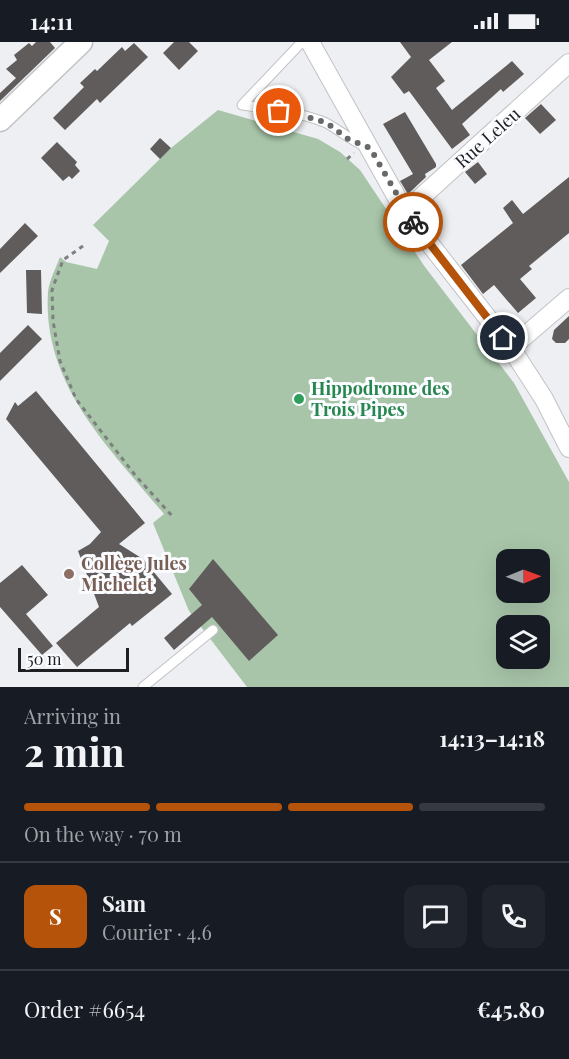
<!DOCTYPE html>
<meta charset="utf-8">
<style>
body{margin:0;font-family:"Playfair Display",serif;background:#20242c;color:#f1f3f6;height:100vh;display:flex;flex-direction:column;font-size:22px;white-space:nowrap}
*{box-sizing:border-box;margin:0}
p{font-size:20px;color:#9ea1a6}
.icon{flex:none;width:33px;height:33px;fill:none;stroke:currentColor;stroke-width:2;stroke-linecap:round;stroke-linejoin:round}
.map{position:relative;height:645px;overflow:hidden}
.side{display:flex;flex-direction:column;background:#171b24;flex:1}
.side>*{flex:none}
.needle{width:39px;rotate:89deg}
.buttons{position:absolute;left:496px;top:507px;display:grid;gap:12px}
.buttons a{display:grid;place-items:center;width:54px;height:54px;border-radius:12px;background:#171b24;box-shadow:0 6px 24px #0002;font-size:30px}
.scale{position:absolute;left:18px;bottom:15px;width:111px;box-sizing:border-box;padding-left:6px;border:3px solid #1f1f21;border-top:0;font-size:16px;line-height:21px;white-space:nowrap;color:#1f1f21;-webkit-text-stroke:4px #fafcff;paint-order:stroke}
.pin{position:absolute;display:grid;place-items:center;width:51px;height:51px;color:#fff;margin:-26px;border:3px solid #fff;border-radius:50%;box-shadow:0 2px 6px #0007}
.courier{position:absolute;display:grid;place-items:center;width:60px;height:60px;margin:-30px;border:4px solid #b45309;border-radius:50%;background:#fff;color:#222;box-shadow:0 2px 8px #0007}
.headline em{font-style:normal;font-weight:700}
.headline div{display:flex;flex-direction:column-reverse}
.headline{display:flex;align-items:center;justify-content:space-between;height:102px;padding:0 24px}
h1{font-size:39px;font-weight:700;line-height:45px}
.bar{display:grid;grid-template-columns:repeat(4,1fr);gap:9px 6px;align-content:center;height:72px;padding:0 24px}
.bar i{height:8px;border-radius:4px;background:#363941}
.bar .current{background:#b45309}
.bar p{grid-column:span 4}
.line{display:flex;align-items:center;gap:15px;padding:0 24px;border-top:2px solid #363941}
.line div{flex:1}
.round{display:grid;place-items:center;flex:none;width:63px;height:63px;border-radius:12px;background:#20242c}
.status{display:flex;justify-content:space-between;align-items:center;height:42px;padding:0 30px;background:#171b24;direction:ltr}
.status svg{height:16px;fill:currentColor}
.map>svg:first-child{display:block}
.green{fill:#a8c5a9;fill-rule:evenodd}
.building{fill:#605c5b}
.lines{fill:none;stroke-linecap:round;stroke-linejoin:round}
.service-casing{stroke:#c0c2c5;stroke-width:11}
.minor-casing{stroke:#c0c2c5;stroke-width:20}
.tertiary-casing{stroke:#c0c2c5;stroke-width:25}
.path{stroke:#7e7f81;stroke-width:3;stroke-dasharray:4.5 4.5;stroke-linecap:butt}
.service{stroke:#fff;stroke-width:9}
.minor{stroke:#fff;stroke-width:18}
.tertiary{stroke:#fff;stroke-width:22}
.done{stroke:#67686a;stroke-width:6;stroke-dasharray:0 10.8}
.route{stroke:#b45309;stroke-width:8}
.leisure-dot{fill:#2e9e5b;stroke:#fafcff;stroke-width:2}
.education-dot{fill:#8d6e63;stroke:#fafcff;stroke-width:2}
.labels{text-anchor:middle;stroke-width:6;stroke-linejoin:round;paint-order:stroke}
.street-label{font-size:18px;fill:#1f1f21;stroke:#fafcff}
.leisure-label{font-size:18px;font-weight:bold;fill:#27864d;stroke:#fafcff;text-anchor:start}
.education-label{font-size:18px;font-weight:bold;fill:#785e54;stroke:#fafcff;text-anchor:start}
</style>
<div class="status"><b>14:11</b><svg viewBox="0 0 49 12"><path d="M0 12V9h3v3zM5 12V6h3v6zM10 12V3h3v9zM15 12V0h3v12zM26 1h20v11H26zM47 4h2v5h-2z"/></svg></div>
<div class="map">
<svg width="569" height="645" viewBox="0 0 569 645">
<rect width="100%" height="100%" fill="#edeff2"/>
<path class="green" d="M 218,68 L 318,97 L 340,110 L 360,128 L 425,225 L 514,341 L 569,440 L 569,645 L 247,645 L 189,569 L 153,481 L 164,472 C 110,406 42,343 48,250 C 49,239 56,226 60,215 L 66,220 L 97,227 L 109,199 L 93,183 L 171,106 ZM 507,518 L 540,518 L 540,550 L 507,550 ZM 507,584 L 540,584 L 540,616 L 507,616 Z"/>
<path class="building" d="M 36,0 L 50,0 L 55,6 L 0,59 L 0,51 L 16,36 L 6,27 L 17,18 L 14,13 L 29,1 L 32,4 Z
M 174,0 L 189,0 L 198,9 L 179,28 L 163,11 Z
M 400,0 L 452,0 L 429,18 L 445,39 L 436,46 L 452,68 L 512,19 L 524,32 L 503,50 L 501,47 L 462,82 L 470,93 L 452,107 L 409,49 L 404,52 L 391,35 L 411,15 Z
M 134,1 L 148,15 L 100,61 L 97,57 L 65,88 L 53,76 L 84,45 L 80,41 L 95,27 L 97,29 L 122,5 L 125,9 Z
M 541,62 L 556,78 L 540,92 L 525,76 Z
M 405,70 L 436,122 L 436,125 L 425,132 L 426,135 L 408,152 L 400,139 L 413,132 L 383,82 Z
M 160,96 L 171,106 L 160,117 L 150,107 Z
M 57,100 L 77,120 L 75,123 L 80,129 L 72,137 L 69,134 L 63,139 L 41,116 Z
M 478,120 L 487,132 L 475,142 L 465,130 Z
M 569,135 L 569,191 L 529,224 L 532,227 L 520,237 L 536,256 L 518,271 L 494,243 L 483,252 L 461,223 L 513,181 L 503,166 L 512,158 L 523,172 Z
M 25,181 L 38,194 L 0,231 L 0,207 Z
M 26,228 L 41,228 L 42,272 L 27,271 Z
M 569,274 L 569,297 L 565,301 L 556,301 L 552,297 L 554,288 Z
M 28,283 L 42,297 L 0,339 L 0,311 Z
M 36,349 L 145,481 L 119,502 L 143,517 L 172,552 L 132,584 L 130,581 L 77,625 L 56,601 L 99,565 L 78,509 L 90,502 L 101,490 L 6,377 L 15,360 L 18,364 Z
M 213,517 L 278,593 L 249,619 L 212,575 L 174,608 L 164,596 L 202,563 L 189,547 Z
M 22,523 L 48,553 L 26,572 L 53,604 L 42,613 L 0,565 L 0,541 Z"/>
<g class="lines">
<defs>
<path id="service" d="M 302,0 L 242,63 C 270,67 298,70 324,80 C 337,86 350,98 365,104
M 143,645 L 213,588"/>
<path id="minor" d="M 310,0 L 405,170 L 511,306 L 544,357 L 569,406
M 405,170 L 569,21
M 511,306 L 569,256"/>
<path id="tertiary" d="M 0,78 L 81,0"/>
</defs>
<use href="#service" class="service-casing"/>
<use href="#minor" class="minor-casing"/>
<use href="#tertiary" class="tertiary-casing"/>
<path class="path" d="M 347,117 L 354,111
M 83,204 L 63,218 L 52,248 L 53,279 L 60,319 L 76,357 L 135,433 L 173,475"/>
<use href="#service" class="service"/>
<use href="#minor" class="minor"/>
<use href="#tertiary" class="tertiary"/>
</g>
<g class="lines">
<path class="done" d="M 279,69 L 298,72 L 327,81 L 348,97 L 370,106 L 413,180"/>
<path class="route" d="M 413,180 L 503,296"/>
</g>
<circle class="leisure-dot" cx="299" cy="357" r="6"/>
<circle class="education-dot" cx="69" cy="532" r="6"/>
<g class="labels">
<g class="street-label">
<text transform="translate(488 96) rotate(-42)" y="6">Rue Leleu</text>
</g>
<g class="leisure-label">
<text x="311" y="353">Hippodrome des<tspan x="311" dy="21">Trois Pipes</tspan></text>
</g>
<g class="education-label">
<text x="81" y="528">Collège Jules<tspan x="81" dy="21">Michelet</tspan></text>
</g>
</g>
</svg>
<div class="buttons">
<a><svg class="needle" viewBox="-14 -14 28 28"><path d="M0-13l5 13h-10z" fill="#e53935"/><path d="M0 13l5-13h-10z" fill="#9ea1a6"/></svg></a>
<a><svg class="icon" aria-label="layers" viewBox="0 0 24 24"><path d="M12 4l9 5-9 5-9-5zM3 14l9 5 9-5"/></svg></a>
</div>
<div class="scale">50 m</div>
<div class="pin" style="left:279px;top:69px;background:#ea580c"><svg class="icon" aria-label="bag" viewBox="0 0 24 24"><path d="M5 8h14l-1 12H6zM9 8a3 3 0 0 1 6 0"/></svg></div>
<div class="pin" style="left:503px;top:296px;background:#1f2937"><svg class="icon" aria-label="home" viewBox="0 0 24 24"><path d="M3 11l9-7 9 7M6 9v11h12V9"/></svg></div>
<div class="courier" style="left:413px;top:180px"><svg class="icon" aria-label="bike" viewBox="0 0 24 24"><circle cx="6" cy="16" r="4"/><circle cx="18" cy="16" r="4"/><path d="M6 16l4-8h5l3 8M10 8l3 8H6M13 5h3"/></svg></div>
</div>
<section class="side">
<div class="headline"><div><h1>2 min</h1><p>Arriving in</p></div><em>14:13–14:18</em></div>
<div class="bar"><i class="current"></i><i class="current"></i><i class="current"></i><i></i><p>On the way · 70 m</p></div>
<div class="line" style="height:108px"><b class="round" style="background:#b45309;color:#fff">S</b><div><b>Sam</b><p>Courier · 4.6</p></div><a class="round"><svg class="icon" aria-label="chat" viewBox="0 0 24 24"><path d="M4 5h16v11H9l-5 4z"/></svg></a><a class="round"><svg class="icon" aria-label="phone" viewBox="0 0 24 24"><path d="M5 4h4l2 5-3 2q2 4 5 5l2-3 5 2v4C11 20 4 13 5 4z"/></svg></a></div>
<div class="line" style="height:78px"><div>Order #6654</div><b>€45.80</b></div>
</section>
